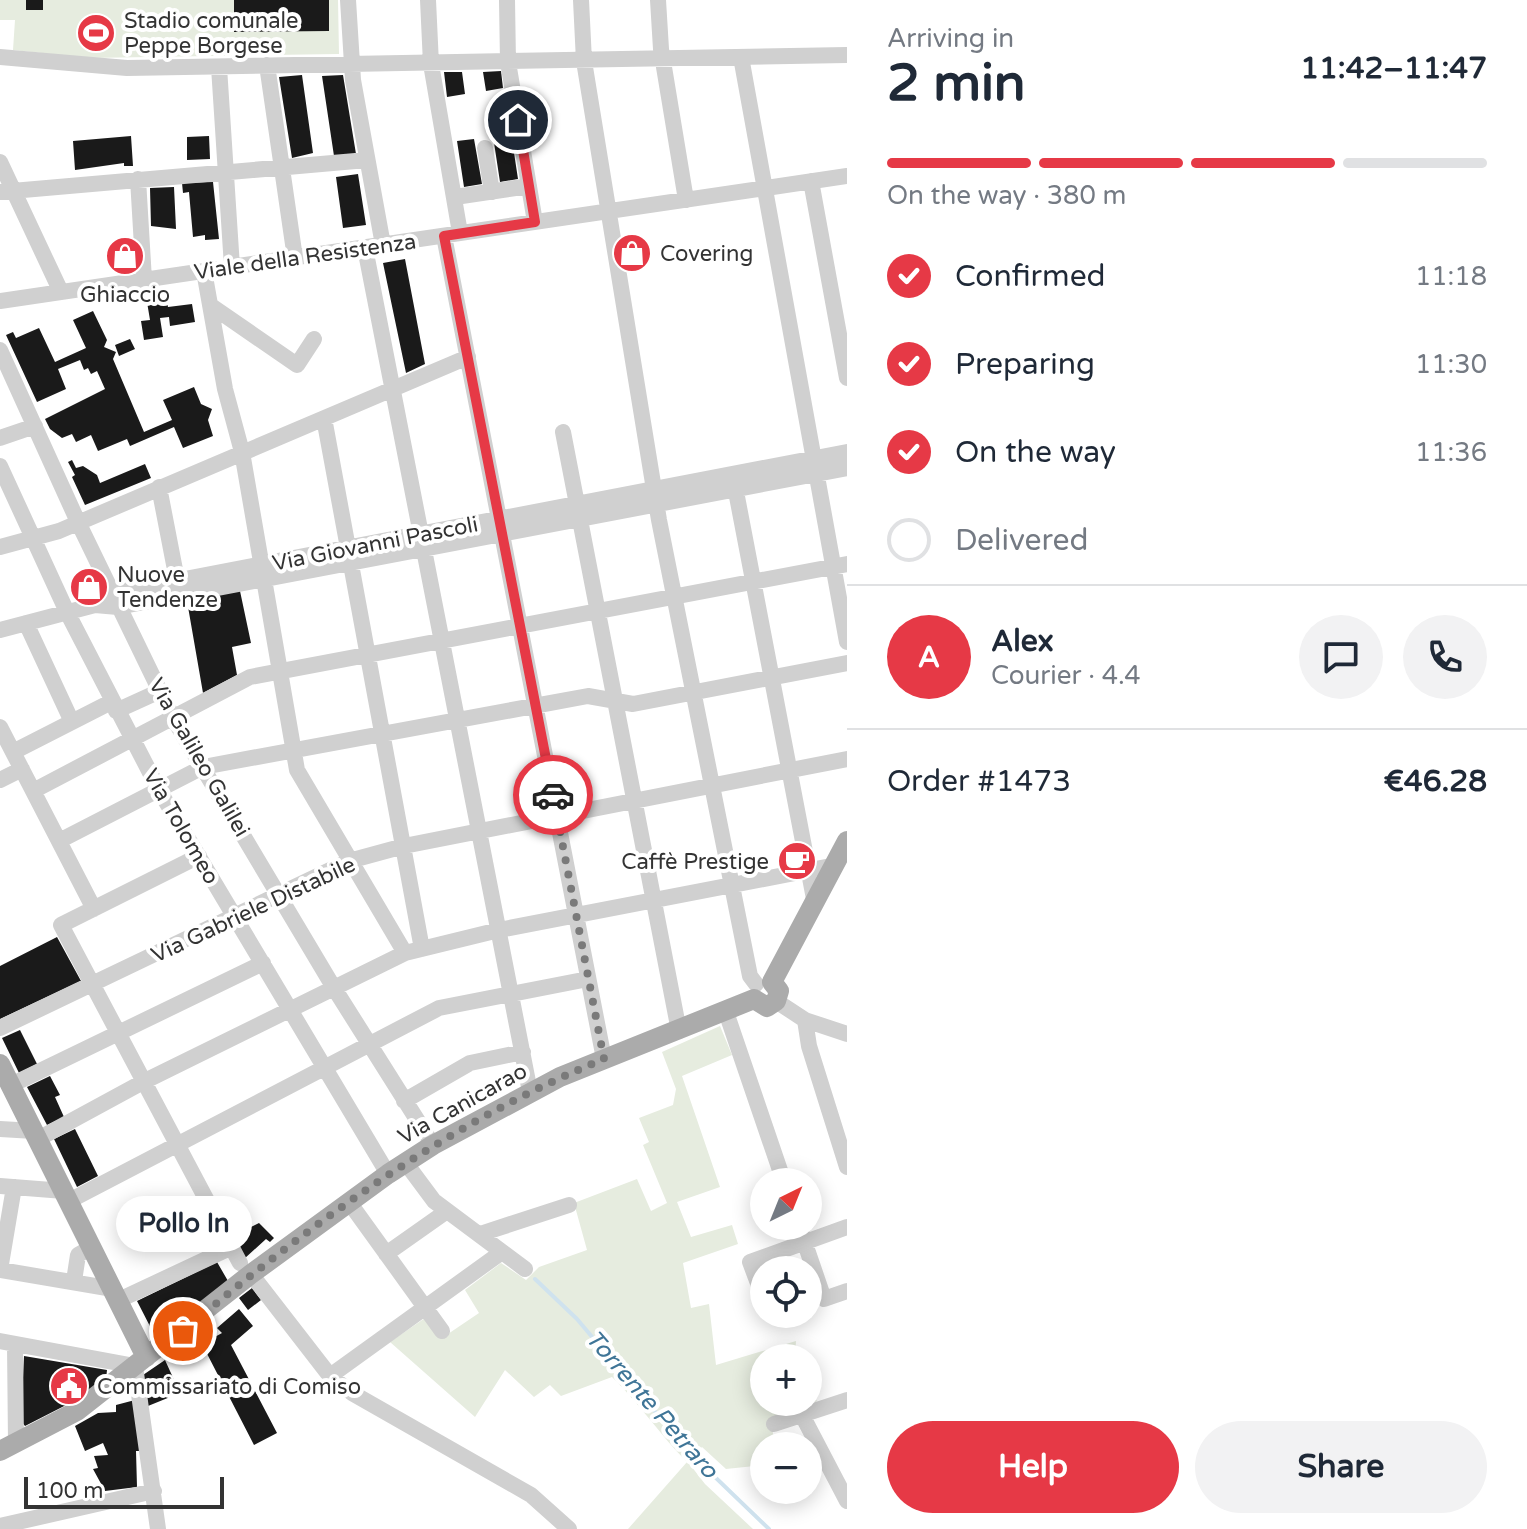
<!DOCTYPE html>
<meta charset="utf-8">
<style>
body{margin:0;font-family:"Varela Round",sans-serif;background:#f2f2f3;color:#1f2937;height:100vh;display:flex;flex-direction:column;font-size:30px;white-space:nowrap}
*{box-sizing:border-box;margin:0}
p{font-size:26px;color:#747a83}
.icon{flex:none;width:44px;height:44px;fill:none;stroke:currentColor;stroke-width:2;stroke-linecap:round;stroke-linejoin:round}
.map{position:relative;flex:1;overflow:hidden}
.drawer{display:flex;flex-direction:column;background:#fff;width:680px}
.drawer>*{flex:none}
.needle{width:52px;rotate:43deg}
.buttons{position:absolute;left:750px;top:1168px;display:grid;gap:16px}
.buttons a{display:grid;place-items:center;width:72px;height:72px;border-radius:50%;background:#fff;box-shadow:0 4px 20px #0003;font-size:40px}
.scale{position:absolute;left:24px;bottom:20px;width:200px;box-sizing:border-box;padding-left:8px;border:4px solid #333;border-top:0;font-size:22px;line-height:28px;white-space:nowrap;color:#333;-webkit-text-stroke:6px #fff;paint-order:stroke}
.pin{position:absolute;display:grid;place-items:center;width:68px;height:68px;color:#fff;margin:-34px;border:4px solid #fff;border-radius:50%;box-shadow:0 2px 8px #0007}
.courier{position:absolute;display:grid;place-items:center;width:80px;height:80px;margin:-40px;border:6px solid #e63946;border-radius:50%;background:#fff;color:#222;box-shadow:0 2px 10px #0007}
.bubble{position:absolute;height:56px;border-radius:28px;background:#fff;box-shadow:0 4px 20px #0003;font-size:26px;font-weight:800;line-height:56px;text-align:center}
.headline em{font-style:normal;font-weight:800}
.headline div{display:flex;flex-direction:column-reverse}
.headline{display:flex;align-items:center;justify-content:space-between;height:136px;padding:0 40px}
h1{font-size:52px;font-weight:800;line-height:60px}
.bar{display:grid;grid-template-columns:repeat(4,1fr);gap:12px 8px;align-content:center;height:96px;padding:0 40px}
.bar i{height:10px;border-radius:6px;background:#e0e1e3}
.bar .on{background:#e63946}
.bar p{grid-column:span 4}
.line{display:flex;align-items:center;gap:20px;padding:0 40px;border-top:2px solid #e0e1e3}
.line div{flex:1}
.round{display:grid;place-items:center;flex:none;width:84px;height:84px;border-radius:42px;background:#f2f2f3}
ol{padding:0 40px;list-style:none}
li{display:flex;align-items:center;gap:24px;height:88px}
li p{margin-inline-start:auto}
li .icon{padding:8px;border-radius:50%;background:#e63946;color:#fff;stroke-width:4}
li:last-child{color:#747a83}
li i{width:44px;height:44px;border:4px solid #e0e1e3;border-radius:50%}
.action{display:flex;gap:16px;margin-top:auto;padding:16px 40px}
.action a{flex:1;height:92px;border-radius:48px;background:#e63946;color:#fff;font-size:32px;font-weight:800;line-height:92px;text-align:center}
.action a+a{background:#f2f2f3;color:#1f2937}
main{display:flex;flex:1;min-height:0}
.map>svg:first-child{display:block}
.green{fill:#e6ecdf}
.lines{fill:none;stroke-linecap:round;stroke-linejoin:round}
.stream{stroke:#cfe2ee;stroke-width:4}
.building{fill:#1a1a1a}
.minor{stroke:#d0d0d0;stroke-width:16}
.major{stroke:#ababab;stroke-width:20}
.done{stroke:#7a7a7a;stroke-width:8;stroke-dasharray:0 14.4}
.route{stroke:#e63946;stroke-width:10}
.labels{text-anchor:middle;stroke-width:8;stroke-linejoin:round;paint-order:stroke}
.poi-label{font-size:22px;fill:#333;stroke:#fff;text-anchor:start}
.street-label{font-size:22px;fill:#333;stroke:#fff}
.water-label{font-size:24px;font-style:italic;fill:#3f7597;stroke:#fff}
</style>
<main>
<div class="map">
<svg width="847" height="1529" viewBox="0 0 847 1529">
<rect width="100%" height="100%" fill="#fff"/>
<path class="green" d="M 0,0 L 338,0 L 339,54 L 89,58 L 13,50 L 15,20 L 0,20 Z
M 720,1026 L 732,1055 L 682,1076 L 720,1187 L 677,1202 L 691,1237 L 732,1225 L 738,1244 L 683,1263 L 691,1308 L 709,1304 L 716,1365 L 796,1341 L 795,1358 L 764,1358 L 764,1402 L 808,1402 L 808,1391 L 817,1401 L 771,1421 L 775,1446 L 764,1446 L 764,1465 L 726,1469 L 702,1447 L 688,1462 L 705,1484 L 753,1529 L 628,1529 L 687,1462 C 660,1435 640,1404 612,1377 L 561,1396 L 550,1385 L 534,1397 L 505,1370 L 475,1417 L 390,1342 L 428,1316 L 445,1336 L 479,1313 L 465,1290 L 501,1263 L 526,1280 L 539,1267 L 587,1250 L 574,1203 L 637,1179 L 651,1211 L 667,1203 L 643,1145 L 649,1142 L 639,1118 L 673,1105 L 676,1089 L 662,1052 Z"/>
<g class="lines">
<path class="stream" d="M 535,1279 L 577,1319 L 689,1452 L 769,1529"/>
</g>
<path class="building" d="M 26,0 L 43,0 L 43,10 L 26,10 Z
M 234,0 L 329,0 L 329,31 L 234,32 Z
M 501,71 L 503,88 L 486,91 L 483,72 Z
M 444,72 L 462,72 L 465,94 L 447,97 Z
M 302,75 L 313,153 L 292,158 L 279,77 Z
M 343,75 L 356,154 L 334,156 L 322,76 Z
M 511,133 L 518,179 L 500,182 L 493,136 Z
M 131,136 L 133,166 L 124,166 L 124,163 L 75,170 L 73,141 Z
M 209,136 L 210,159 L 187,160 L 187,137 Z
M 474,139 L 482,184 L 464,187 L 457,141 Z
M 358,174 L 366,225 L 343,228 L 336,177 Z
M 213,182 L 219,239 L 205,240 L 205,235 L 193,237 L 189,192 L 183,193 L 182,183 Z
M 174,187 L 176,229 L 151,226 L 150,188 Z
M 405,259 L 425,364 L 406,373 L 383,263 Z
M 165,292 L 168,307 L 192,304 L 195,322 L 170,326 L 169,317 L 160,318 L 163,337 L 144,340 L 141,321 L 150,320 L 146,296 Z
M 93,311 L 107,340 L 104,347 L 116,352 L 113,359 L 144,432 L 172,420 L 163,400 L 194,387 L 201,404 L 212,409 L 208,420 L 213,436 L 183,448 L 174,427 L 130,446 L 127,439 L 98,451 L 91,435 L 76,442 L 72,434 L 62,438 L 50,429 L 45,419 L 105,389 L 97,371 L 91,374 L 88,368 L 84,370 L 80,360 L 58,369 L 66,389 L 37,402 L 6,335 L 13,332 L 16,338 L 39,328 L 55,362 L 86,348 L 73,320 Z
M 130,339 L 135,349 L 119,356 L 115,345 Z
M 72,460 L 76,468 L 83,466 L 97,475 L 100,483 L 145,464 L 151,478 L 85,505 L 72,477 L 75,475 L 68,462 Z
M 240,591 L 251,643 L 232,647 L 237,675 L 203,693 L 187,601 Z
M 57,937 L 81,981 L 0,1019 L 0,966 Z
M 20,1030 L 37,1064 L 19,1073 L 2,1038 Z
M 50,1076 L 60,1095 L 55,1097 L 64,1117 L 47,1125 L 27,1087 Z
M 75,1129 L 98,1176 L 77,1187 L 54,1139 Z
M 259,1223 L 274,1238 L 270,1242 L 266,1239 L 244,1259 L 233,1236 Z
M 217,1262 L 228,1281 L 156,1338 L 137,1301 Z
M 252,1288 L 261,1300 L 248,1310 L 239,1298 Z
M 239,1309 L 253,1326 L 231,1345 L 277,1433 L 254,1445 L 202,1344 L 222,1333 L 217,1328 Z
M 24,1356 L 107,1370 L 106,1379 L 76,1400 L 25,1426 L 21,1421 Z
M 165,1360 L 180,1393 L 148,1406 L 143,1375 Z
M 135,1400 L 144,1451 L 136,1451 L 137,1487 L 105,1491 L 93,1469 L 98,1468 L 94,1456 L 108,1455 L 103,1443 L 85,1451 L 75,1426 L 98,1413 L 116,1412 L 116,1405 Z"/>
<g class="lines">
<path class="minor" d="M 348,0 L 353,80 L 383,245
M 428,0 L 431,64 L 460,233
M 507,0 L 508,62 L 535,222
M 581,0 L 584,61 L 659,520 L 750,976 L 756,984
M 658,0 L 661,49 L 686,200
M 0,57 L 127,68 L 847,55
M 741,57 L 847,642
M 267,65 L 295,258
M 219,67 L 232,267
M 485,148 L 492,192
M 0,162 L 61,292
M 138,179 L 144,280
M 811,181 L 847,378
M 0,192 L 367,160
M 455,197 L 529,186
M 444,236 L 604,1059
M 365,248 L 530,1092
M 204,271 L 225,389 L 242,452 L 297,770 L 405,953
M 0,301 L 847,176
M 210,305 L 297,365 L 314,339
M 0,350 L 78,522 L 173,718 L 334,988 L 433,1145
M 324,418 L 422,949
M 563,432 L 679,1031
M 0,438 L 35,426
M 0,466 L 67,612 L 159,790 L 388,1174
M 734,481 L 815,904
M 159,487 L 177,580
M 0,547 L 59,531 L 468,357
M 104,599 L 112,593 L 847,452
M 26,623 L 72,722
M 0,630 L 95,605 L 118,607 L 847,468
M 116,711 L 160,691
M 0,727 L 94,909
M 13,752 L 111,702
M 0,780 L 22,769
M 33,791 L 250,677 L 847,564
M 59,841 L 203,767 L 588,696 L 633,704 L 847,663
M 199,856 L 61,925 L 240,1263
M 776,1001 L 805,1020 L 847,1034
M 726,1012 L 784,1182
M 805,1020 L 809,1046 L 847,1167
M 0,1028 L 349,861 L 404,846 L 847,759
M 11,1085 L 263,963
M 404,1101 L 470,1063 L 523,1052
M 0,1129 L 34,1131
M 38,1139 L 143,1082 L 405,953 L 499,930 L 836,865
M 405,1162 L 434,1201 L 525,1269
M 0,1186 L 64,1191
M 69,1201 L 439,1008 L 588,979
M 349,1202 L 442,1331
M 799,1226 L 824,1299 L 847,1291
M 480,1234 L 569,1205
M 386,1254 L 447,1211
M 0,1270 L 113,1289
M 0,1270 L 14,1187
M 251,1274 L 330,1376 L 352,1393 L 531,1495 L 569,1529
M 74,1281 L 78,1255 L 92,1247
M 759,1286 L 750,1262 L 847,1227
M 119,1300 L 232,1247
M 0,1341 L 135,1366 L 158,1529
M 15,1345 L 16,1443
M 330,1376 L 502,1252
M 802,1415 L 847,1501
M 774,1424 L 847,1400
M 0,1526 L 154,1491"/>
<path class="major" d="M 772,982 L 847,841
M 754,999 L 767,1007 L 776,1001 L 779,991 L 772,982
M 0,1064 L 146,1357
M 0,1451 L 77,1411 L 251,1274 L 388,1174 L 433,1145 L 560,1077 L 754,999"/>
</g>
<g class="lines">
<path class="done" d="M 183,1331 C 312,1223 447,1123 604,1059 L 553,795"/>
<path class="route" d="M 518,120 L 535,222 L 444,236 L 553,795"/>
</g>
<defs>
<symbol id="stadium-disc" viewBox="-11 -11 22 22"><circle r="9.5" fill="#e63946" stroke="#fff"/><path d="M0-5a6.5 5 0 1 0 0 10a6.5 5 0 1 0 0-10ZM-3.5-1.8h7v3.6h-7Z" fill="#fff"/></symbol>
<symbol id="shop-disc" viewBox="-11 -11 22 22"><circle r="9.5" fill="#e63946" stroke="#fff"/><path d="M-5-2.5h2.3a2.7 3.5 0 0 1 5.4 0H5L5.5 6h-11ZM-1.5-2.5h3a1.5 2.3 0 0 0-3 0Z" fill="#fff"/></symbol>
<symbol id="cafe-disc" viewBox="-11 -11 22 22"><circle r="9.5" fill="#e63946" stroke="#fff"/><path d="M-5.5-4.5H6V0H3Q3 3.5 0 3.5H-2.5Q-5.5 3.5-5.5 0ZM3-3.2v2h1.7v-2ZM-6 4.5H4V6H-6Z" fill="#fff"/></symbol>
<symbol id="civic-disc" viewBox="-11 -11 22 22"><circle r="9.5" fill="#e63946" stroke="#fff"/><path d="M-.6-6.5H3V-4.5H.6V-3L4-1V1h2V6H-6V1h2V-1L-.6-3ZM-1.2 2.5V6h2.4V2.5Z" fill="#fff"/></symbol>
</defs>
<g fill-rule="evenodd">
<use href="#stadium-disc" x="74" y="11" width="44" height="44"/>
<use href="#shop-disc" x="610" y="231" width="44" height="44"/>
<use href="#shop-disc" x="103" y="234" width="44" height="44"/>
<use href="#shop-disc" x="67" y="565" width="44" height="44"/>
<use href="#cafe-disc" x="775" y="839" width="44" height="44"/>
<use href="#civic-disc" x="47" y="1364" width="44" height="44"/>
</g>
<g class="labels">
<g class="poi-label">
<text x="124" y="28">Stadio comunale<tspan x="124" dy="25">Peppe Borgese</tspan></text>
<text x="660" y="261">Covering</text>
<text x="125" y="302" text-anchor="middle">Ghiaccio</text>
<text x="117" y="582">Nuove<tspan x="117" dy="25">Tendenze</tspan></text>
<text x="769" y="869" text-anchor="end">Caffè Prestige</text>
<text x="97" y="1394">Commissariato di Comiso</text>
</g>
<g class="street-label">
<text transform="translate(305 256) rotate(-8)" y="8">Viale della Resistenza</text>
<text transform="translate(375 543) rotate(-11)" y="8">Via Giovanni Pascoli</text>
<text transform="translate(200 757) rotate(60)" y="8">Via Galileo Galilei</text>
<text transform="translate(182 826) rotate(60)" y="8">Via Tolomeo</text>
<text transform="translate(253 909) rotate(-25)" y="8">Via Gabriele Distabile</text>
<text transform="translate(462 1103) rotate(-29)" y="8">Via Canicarao</text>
</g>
<g class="water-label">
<text transform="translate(652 1404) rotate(49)" y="8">Torrente Petraro</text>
</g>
</g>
</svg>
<div class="buttons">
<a><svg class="needle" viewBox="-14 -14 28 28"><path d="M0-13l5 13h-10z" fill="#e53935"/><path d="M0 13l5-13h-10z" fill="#747a83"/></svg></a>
<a><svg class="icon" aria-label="locate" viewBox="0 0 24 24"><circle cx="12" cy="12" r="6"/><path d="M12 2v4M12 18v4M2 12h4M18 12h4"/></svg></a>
<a>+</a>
<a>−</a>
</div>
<div class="scale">100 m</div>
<div class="pin" style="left:183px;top:1331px;background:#ea580c"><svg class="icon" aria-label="bag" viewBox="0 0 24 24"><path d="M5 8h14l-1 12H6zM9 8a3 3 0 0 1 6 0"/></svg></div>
<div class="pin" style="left:518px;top:120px;background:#1f2937"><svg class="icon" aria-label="home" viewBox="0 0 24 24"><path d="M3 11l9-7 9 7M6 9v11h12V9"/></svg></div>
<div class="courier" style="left:553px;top:795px"><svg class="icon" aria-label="car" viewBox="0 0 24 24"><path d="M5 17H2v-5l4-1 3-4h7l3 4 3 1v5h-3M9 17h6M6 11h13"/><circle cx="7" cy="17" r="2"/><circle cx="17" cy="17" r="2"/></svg></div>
<div class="bubble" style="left:116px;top:1196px;width:136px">Pollo In</div>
</div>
<section class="drawer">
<div class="headline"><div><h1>2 min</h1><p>Arriving in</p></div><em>11:42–11:47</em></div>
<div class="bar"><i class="on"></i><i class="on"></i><i class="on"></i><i></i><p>On the way · 380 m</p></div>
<ol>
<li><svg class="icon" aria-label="check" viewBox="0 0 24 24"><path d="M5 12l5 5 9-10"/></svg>Confirmed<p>11:18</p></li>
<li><svg class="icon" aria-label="check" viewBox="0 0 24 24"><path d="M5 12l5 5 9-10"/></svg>Preparing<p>11:30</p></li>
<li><svg class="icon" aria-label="check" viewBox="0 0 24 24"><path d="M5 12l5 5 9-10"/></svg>On the way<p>11:36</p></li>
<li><i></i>Delivered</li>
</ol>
<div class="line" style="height:144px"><b class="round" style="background:#e63946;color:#fff">A</b><div><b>Alex</b><p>Courier · 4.4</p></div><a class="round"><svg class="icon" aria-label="chat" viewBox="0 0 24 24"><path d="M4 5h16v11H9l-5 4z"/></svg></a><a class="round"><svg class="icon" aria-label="phone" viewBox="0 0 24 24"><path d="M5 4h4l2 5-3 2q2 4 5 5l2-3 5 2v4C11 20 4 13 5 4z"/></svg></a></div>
<div class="line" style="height:104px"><div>Order #1473</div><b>€46.28</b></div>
<div class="action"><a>Help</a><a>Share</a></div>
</section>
</main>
